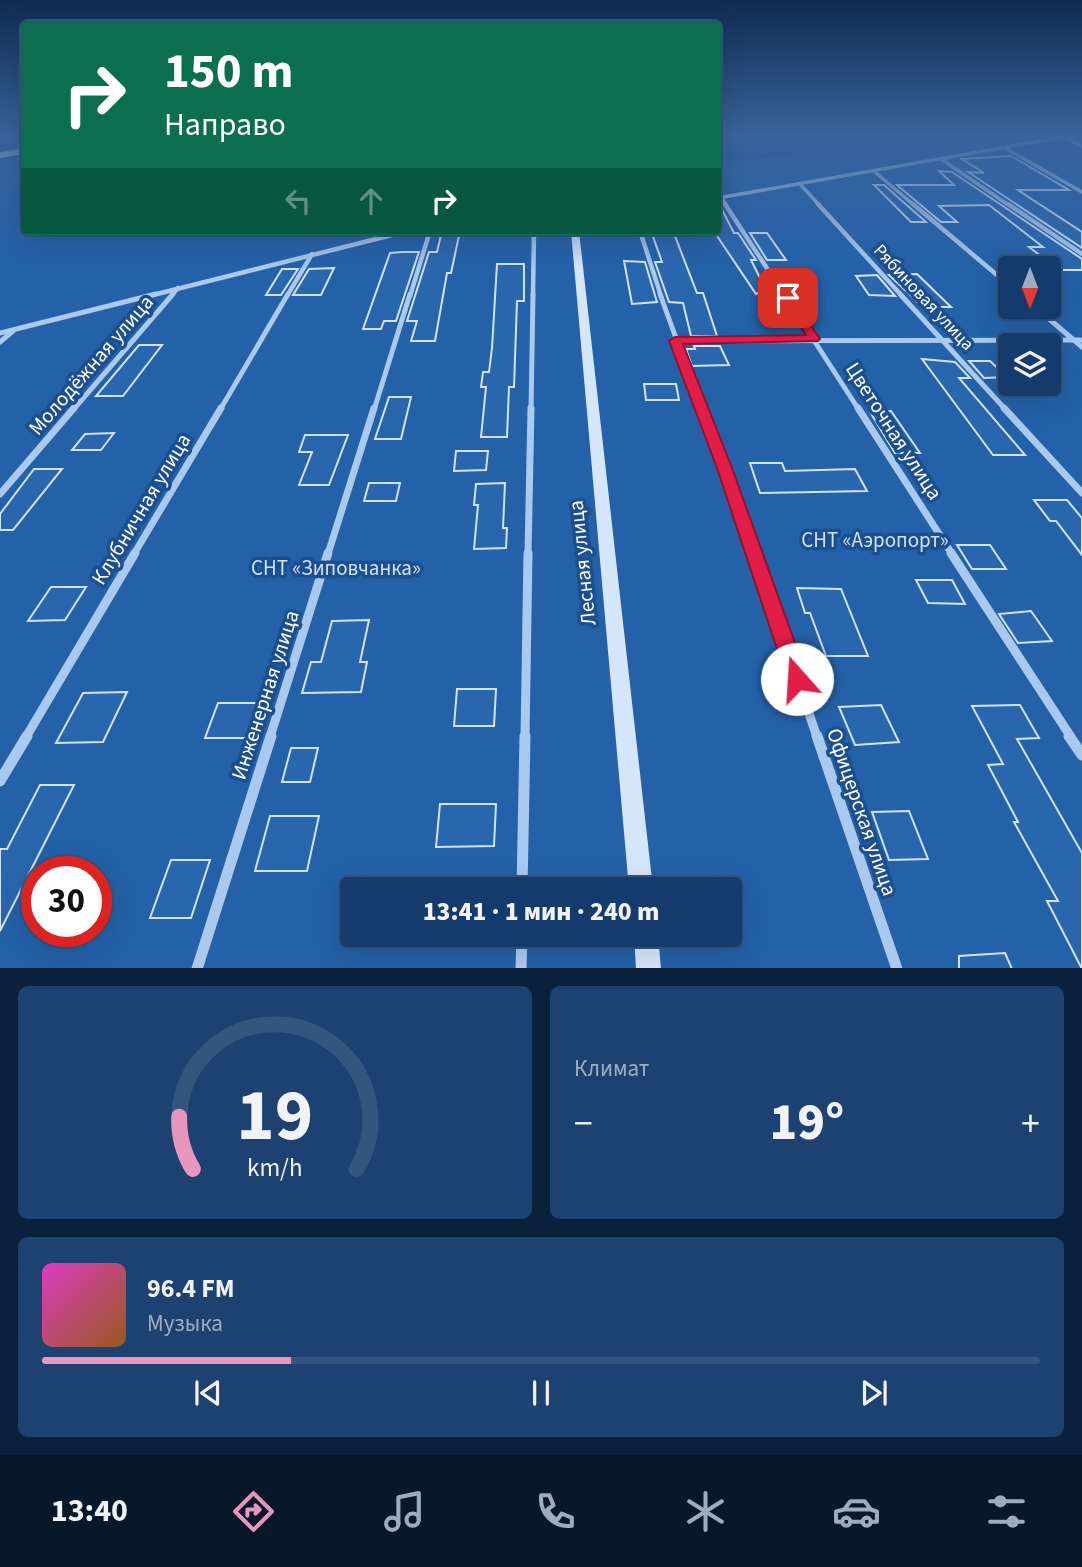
<!DOCTYPE html>
<html lang="ru">
<meta charset="utf-8">
<style>
:root{--surface:#143b6b;--page:#1d4271;--text:#f1f3f6;--muted:#9dadc1;--line:#33557e;--accent:#e797bd}
body{margin:0;font-family:"Source Sans 3",sans-serif;background:var(--page);color:var(--text);height:100vh;display:flex;flex-direction:column;font-size:26px;white-space:nowrap}
*{box-sizing:border-box;margin:0}
p{font-size:23px;color:var(--muted)}
.icon{flex:none;width:38px;height:38px;fill:none;stroke:currentColor;stroke-width:2;stroke-linecap:round;stroke-linejoin:round}
.map{position:relative;height:968px;overflow:hidden}
.details{display:flex;flex-direction:column;gap:18px;padding:18px;background:#0b203b;flex:1}
.details>*{flex:none}
.top-card{position:absolute;left:21px;top:21px;width:700px;height:214px;border-radius:7px;box-shadow:0 7px 28px #0002,0 0 0 2px var(--line);background:#0b6e4f;color:#fff;overflow:hidden}
.needle{width:46px;rotate:180deg}
.controls{position:absolute;left:998px;top:256px;display:grid;gap:14px}
.controls a{display:grid;place-items:center;width:63px;height:63px;border-radius:7px;background:var(--surface);box-shadow:0 7px 28px #0002,0 0 0 2px var(--line);font-size:35px}
.speed{position:absolute;left:21px;top:856px;display:flex;gap:14px;font-size:35px;font-weight:700;text-align:center}
.speed>*{display:grid;place-content:center;width:91px;height:91px;border-radius:50%;background:var(--surface);box-shadow:0 7px 28px #0002,0 0 0 2px var(--line);line-height:1}
.speed .limit{border:10px solid #d22;background:#fff;color:#111}
.pin{position:absolute;display:grid;place-items:center;width:60px;height:60px;color:#fff;margin:-30px;border-radius:14px;box-shadow:0 4px 10px #0006}
.me{position:absolute;width:77px;margin:-38px;rotate:341deg;stroke-linejoin:round;filter:drop-shadow(0 0 5px #0008)}
.turn{display:flex;align-items:center;gap:24px;height:147px;padding:0 28px;font-size:32px}
.turn .icon{width:91px;height:91px;stroke-width:2.5}
.turn b{display:block;font-size:49px;line-height:60px}
.lanes{display:flex;align-items:center;height:66px;padding:0 28px;background:#0003;justify-content:center;gap:35px;direction:ltr}
.lanes .off{opacity:.35}
.big{font-size:52px;font-weight:800;line-height:1.1}
.details .tile{flex:1;display:flex;flex-direction:column;justify-content:center;gap:10px;min-width:0;padding:0 24px;border-radius:10px;background:var(--page)}
.details .dial{align-items:center;gap:0}
.dial svg{height:182px;overflow:visible;fill:none;stroke:var(--line);stroke-width:7;stroke-linecap:round;text-anchor:middle}
.dial text{fill:var(--text);stroke:none}
.song{display:flex;align-items:center;gap:21px}
.cover{width:84px;height:84px;border-radius:10px;background:linear-gradient(135deg,hsl(310 70% 55%),hsl(30 70% 35%))}
.played{height:7px;border-radius:4px;background:linear-gradient(90deg,var(--accent) 25%,var(--line) 25%)}
.keys{display:flex;justify-content:space-around;direction:ltr}
.heat{display:flex;justify-content:space-between;align-items:center;font-size:38px;direction:ltr}
.details .tiles{flex:1;display:grid;gap:18px;grid-template-columns:1fr 1fr}
.tile:last-child{grid-column:span 2}
.trip{position:absolute;left:340px;top:877px;width:402px;height:70px;border-radius:7px;background:var(--surface);box-shadow:0 7px 28px #0002,0 0 0 2px var(--line);font-weight:800;line-height:70px;text-align:center}
.dock{display:flex;height:112px;justify-content:space-around;align-items:center;background:#08182b;color:var(--muted)}
.dock .icon{width:49px;height:49px}
.dock .active{color:var(--accent)}
.dock b{font-size:32px;color:var(--text)}
.map>svg:first-child{display:block}
.green{fill:#2461a8;fill-rule:evenodd}
.building{fill:#2a66ad;stroke:#cfe3fa;stroke-width:2}
.lines{fill:none;stroke-linecap:round;stroke-linejoin:round}
.street-far5{stroke:#a9c9ee;stroke-width:3.5}
.street-far4{stroke:#a9c9ee;stroke-width:4.5}
.street-far3{stroke:#a9c9ee;stroke-width:5}
.street-far2{stroke:#a9c9ee;stroke-width:7}
.street-far1{stroke:#a9c9ee;stroke-width:9}
.street{stroke:#a9c9ee;stroke-width:11}
.secondary{fill:#d6e6fa;fill-rule:evenodd}
.highway{fill:#fff;fill-rule:evenodd}
.route{fill:#e11d48;stroke:#92132f;stroke-width:2}
.labels{text-anchor:middle;stroke-width:7;stroke-linejoin:round;paint-order:stroke}
.far-street-label{font-size:18px;fill:#fff;stroke:#1b4f8f}
.street-label{font-size:21px;fill:#fff;stroke:#1b4f8f}
.park-label{font-size:21px;fill:#cfe3fa;stroke:#1b4f8f}
</style>
<div class="map">
<svg width="1082" height="969" viewBox="0 0 1082 969">
<rect width="100%" height="100%" fill="#1b4f8f"/>
<!-- green -->
<path class="green" d="M979,134H1082V968L0,969V160L24,156V231H718V163ZM1010,268H1048V306H1010ZM1010,345H1048V383H1010ZM37,872H96V931H37ZM352,889H730V934H352Z"/>
<!-- building -->
<g class="building">
<polygon points="1011,156 1069,190 1018,190 1082,232 1082,248 968,172 984,173 962,159"/>
<polygon points="939,171 952,172 1082,259 1082,270 1059,270 1029,247 1043,247 989,205 939,206 957,222 941,222 897,185 954,185"/>
<polygon points="874,185 884,185 926,222 911,222"/>
<polygon points="718,202 734,233 738,233 756,260 751,260 765,288 756,294 715,233 718,233"/>
<polygon points="442,231 460,231 451,273 447,273 435,341 411,341 417,321 407,321 429,252 437,252"/>
<polygon points="651,231 673,231 697,293 703,293 717,336 691,336 683,303 669,302 655,262 662,262"/>
<polygon points="750,233 767,233 786,260 767,260"/>
<polygon points="402,252 419,252 396,321 384,321 381,329 363,329 390,253"/>
<polygon points="624,261 645,262 657,302 632,304"/>
<polygon points="497,264 524,264 524,301 517,301 514,387 509,387 507,437 481,437 486,387 481,387 483,372 489,372 492,348"/>
<polygon points="334,268 321,295 293,295 309,269"/>
<polygon points="282,269 298,269 281,295 266,295"/>
<polygon points="917,274 951,307 923,307 889,275"/>
<polygon points="877,275 895,296 869,295 856,276"/>
<polygon points="139,345 162,345 123,396 96,396"/>
<polygon points="694,346 720,346 729,365 692,366 686,349 695,349"/>
<polygon points="922,359 955,362 970,378 959,378 1025,455 993,455"/>
<polygon points="969,361 990,361 1007,377 984,378"/>
<polygon points="644,384 676,384 679,400 646,400"/>
<polygon points="389,397 411,397 401,439 375,439"/>
<polygon points="891,411 920,453 895,453 870,412"/>
<polygon points="114,433 101,450 72,450 85,434"/>
<polygon points="305,435 348,435 329,485 299,485 312,452 299,452"/>
<polygon points="456,451 488,451 486,470 454,471"/>
<polygon points="750,463 782,463 785,471 855,469 867,491 760,493"/>
<polygon points="34,469 62,469 13,530 0,530 0,514"/>
<polygon points="369,483 400,483 396,501 364,501"/>
<polygon points="505,483 503,528 507,528 506,548 474,549 478,505 474,505 476,484"/>
<polygon points="1034,500 1067,500 1082,518 1082,555 1056,521 1050,521"/>
<polygon points="957,545 990,545 1006,569 972,569"/>
<polygon points="916,580 952,580 965,604 928,603"/>
<polygon points="51,587 86,587 65,620 28,621"/>
<polygon points="797,588 841,589 868,656 826,656 810,613 805,613"/>
<polygon points="1031,611 1052,641 1018,643 999,614"/>
<polygon points="369,620 360,662 367,662 361,692 302,693 311,662 321,662 332,621"/>
<polygon points="457,689 496,689 494,726 454,726"/>
<polygon points="127,692 103,742 56,743 83,693"/>
<polygon points="218,703 262,703 250,738 205,738"/>
<polygon points="881,705 899,742 855,745 839,707"/>
<polygon points="1020,705 1039,738 1017,739 1082,853 1082,969 1047,901 1058,901 1014,822 1018,822 988,765 1003,764 972,706"/>
<polygon points="291,748 318,748 310,782 282,782"/>
<polygon points="40,785 74,785 0,931 0,849 7,849"/>
<polygon points="440,804 496,804 494,846 436,847"/>
<polygon points="909,811 928,859 889,860 872,812"/>
<polygon points="270,816 319,816 307,871 255,871"/>
<polygon points="171,860 210,860 191,918 150,918"/>
<polygon points="1005,953 1012,969 959,969 959,956"/>
</g>
<g class="lines">
<!-- street-far5 -->
<g class="street-far5">
<polyline points="1062,136 1082,146"/>
<polyline points="1005,148 1082,192"/>
<polyline points="941,159 1010,206"/>
<polyline points="875,172 915,206"/>
<polyline points="800,184 820,206"/>
<polyline points="721,197 727,206"/>
<polyline points="718,198 1080,134"/>
</g>
<!-- street-far4 -->
<g class="street-far4">
<polyline points="725,204 785,296"/>
<polyline points="818,204 902,296"/>
<polyline points="913,204 1010,286"/>
<polyline points="1008,204 1082,254"/>
<polyline points="640,231 661,296"/>
<polyline points="149,296 408,231"/>
<polyline points="171,296 178,288"/>
<polyline points="287,296 312,254"/>
<polyline points="410,296 430,231"/>
<polyline points="533,296 534,231"/>
</g>
<!-- street-far3 -->
<g class="street-far3">
<polyline points="660,294 702,410"/>
<polyline points="784,294 859,410"/>
<polyline points="900,294 1006,410"/>
<polyline points="1034,306 1082,347"/>
<polyline points="0,333 156,294"/>
<polyline points="675,341 1082,340"/>
<polyline points="0,342 13,331"/>
<polyline points="73,410 173,294"/>
<polyline points="220,410 288,294"/>
<polyline points="374,410 410,294"/>
<polyline points="531,410 533,294"/>
</g>
<!-- street-far2 -->
<g class="street-far2">
<polyline points="701,408 755,554"/>
<polyline points="858,408 952,554"/>
<polyline points="1004,408 1082,493"/>
<polyline points="0,494 74,408"/>
<polyline points="134,554 221,408"/>
<polyline points="328,554 374,408"/>
<polyline points="528,554 531,408"/>
</g>
<!-- street-far1 -->
<g class="street-far1">
<polyline points="754,553 817,737"/>
<polyline points="951,553 1071,737"/>
<polyline points="26,737 135,553"/>
<polyline points="270,737 328,553"/>
<polyline points="525,737 528,553"/>
</g>
<!-- street -->
<g class="street">
<polyline points="817,736 897,969"/>
<polyline points="1069,736 1082,755"/>
<polyline points="0,781 27,736"/>
<polyline points="522,889 525,736"/>
<polyline points="197,969 271,736"/>
<polyline points="521,969 522,934"/>
</g>
<!-- secondary -->
<g class="secondary">
<polygon points="571,231 579,231 653,889 629,889"/>
<polygon points="634,934 658,934 661,969 636,969"/>
</g>
<!-- highway -->
<polygon class="highway" points="24,148 24,154 0,158 0,152"/>
</g>
<!-- sky -->
<linearGradient id="sky" x2="0" y2="1"><stop stop-color="#0f2b4f"/><stop offset="0.5" stop-color="#39639b"/><stop offset="1" stop-color="#39639b" stop-opacity="0"/></linearGradient>
<rect width="1082" height="269" fill="url(#sky)"/>
<!-- route -->
<polygon class="route" points="784,296 791,296 820,339 818,341 683,344 732,468 808,679 805,686 797,689 790,686 787,679 717,468 669,341 675,337 806,335 782,298"/>
<g class="labels">
<!-- far-street labels -->
<g class="far-street-label">
<text transform="translate(924 297) rotate(47)" y="6">Рябиновая улица</text>
</g>
<!-- street labels -->
<g class="street-label">
<text transform="translate(91 365) rotate(-49)" y="7">Молодёжная улица</text>
<text transform="translate(894 431) rotate(57)" y="7">Цветочная улица</text>
<text transform="translate(141 509) rotate(-59)" y="7">Клубничная улица</text>
<text transform="translate(582 563) rotate(-96)" y="7">Лесная улица</text>
<text transform="translate(265 695) rotate(-72)" y="7">Инженерная улица</text>
<text transform="translate(862 812) rotate(71)" y="7">Офицерская улица</text>
</g>
<!-- park labels -->
<g class="park-label">
<text x="875" y="547">СНТ «Аэропорт»</text>
<text x="336" y="575">СНТ «Зиповчанка»</text>
</g>
</g>
</svg>
<div class="controls">
<a><svg class="needle" viewBox="-14 -14 28 28"><path d="M0-13l5 13h-10z" fill="#e53935"/><path d="M0 13l5-13h-10z" fill="#9dadc1"/></svg></a>
<a><svg class="icon" aria-label="layers" viewBox="0 0 24 24"><path d="M12 4l9 5-9 5-9-5zM3 14l9 5 9-5"/></svg></a>
</div>
<div class="speed"><div class="limit">30</div></div>
<div class="pin" style="left:788px;top:298px;background:#d93025"><svg class="icon" aria-label="arrive" viewBox="0 0 24 24"><path d="M6 21V4h12l-3 4 3 4H6"/></svg></div>
<svg class="me" style="left:797px;top:679px" viewBox="-20 -20 40 40"><circle r="19" fill="#fff"/><path d="M0-13L10 11 0 6-10 11z" fill="#e11d48"/></svg>
<div class="trip">13:41 · 1 мин · 240 m</div>
<div class="top-card">
<div class="turn"><svg class="icon" aria-label="right" viewBox="0 0 24 24"><path d="M7 20v-9h11M14 6l5 5-5 5"/></svg><div><b>150 m</b>Направо</div></div>
<div class="lanes"><svg class="icon off" aria-label="left" viewBox="0 0 24 24"><path d="M17 20v-9H6M10 6l-5 5 5 5"/></svg><svg class="icon off" aria-label="ahead" viewBox="0 0 24 24"><path d="M12 20V5M6 11l6-6 6 6"/></svg><svg class="icon" aria-label="right" viewBox="0 0 24 24"><path d="M7 20v-9h11M14 6l5 5-5 5"/></svg></div>
</div>
</div>
<section class="details">
<div class="tiles">
<div class="tile dial"><svg viewBox="0 0 100 80">
<path d="M14 69A42 42 0 1 1 86 69"/>
<path d="M14 69A42 42 0 0 1 8 46" stroke="#e797bd"/>
<text x="50" y="56" font-size="32" font-weight="700">19</text>
<text x="50" y="72" font-size="11">km/h</text>
</svg></div>
<div class="tile"><p>Климат</p>
<div class="heat"><a>−</a><b class="big">19°</b><a>+</a></div>
</div>
<div class="tile">
<div class="song"><i class="cover"></i><div><b>96.4 FM</b><p>Музыка</p></div></div>
<div class="played"></div>
<div class="keys"><svg class="icon" aria-label="previous" viewBox="0 0 24 24"><path d="M18 5L8 12l10 7zM5 5v14"/></svg><svg class="icon" aria-label="pause" viewBox="0 0 24 24"><path d="M8 5v14M16 5v14"/></svg><svg class="icon" aria-label="next" viewBox="0 0 24 24"><path d="M6 5l10 7-10 7zM19 5v14"/></svg></div>
</div>
</div>
</section>
<nav class="dock">
<b>13:40</b>
<svg class="icon active" aria-label="directions" viewBox="0 0 24 24"><path d="M12 3l9 9-9 9-9-9zM9 14v-3h6M13 9l2 2-2 2"/></svg>
<svg class="icon" aria-label="music" viewBox="0 0 24 24"><path d="M9 18V5l10-2v13"/><circle cx="6" cy="18" r="3"/><circle cx="16" cy="16" r="3"/></svg>
<svg class="icon" aria-label="phone" viewBox="0 0 24 24"><path d="M5 4h4l2 5-3 2q2 4 5 5l2-3 5 2v4C11 20 4 13 5 4z"/></svg>
<svg class="icon" aria-label="climate" viewBox="0 0 24 24"><path d="M12 3v18M4 7l16 10M4 17L20 7"/></svg>
<svg class="icon" aria-label="car" viewBox="0 0 24 24"><path d="M5 17H2v-5l4-1 3-4h7l3 4 3 1v5h-3M9 17h6M6 11h13"/><circle cx="7" cy="17" r="2"/><circle cx="17" cy="17" r="2"/></svg>
<svg class="icon" aria-label="filters" viewBox="0 0 24 24"><path d="M4 7h16M4 17h16"/><circle cx="9" cy="7" r="2"/><circle cx="15" cy="17" r="2"/></svg>
</nav>
